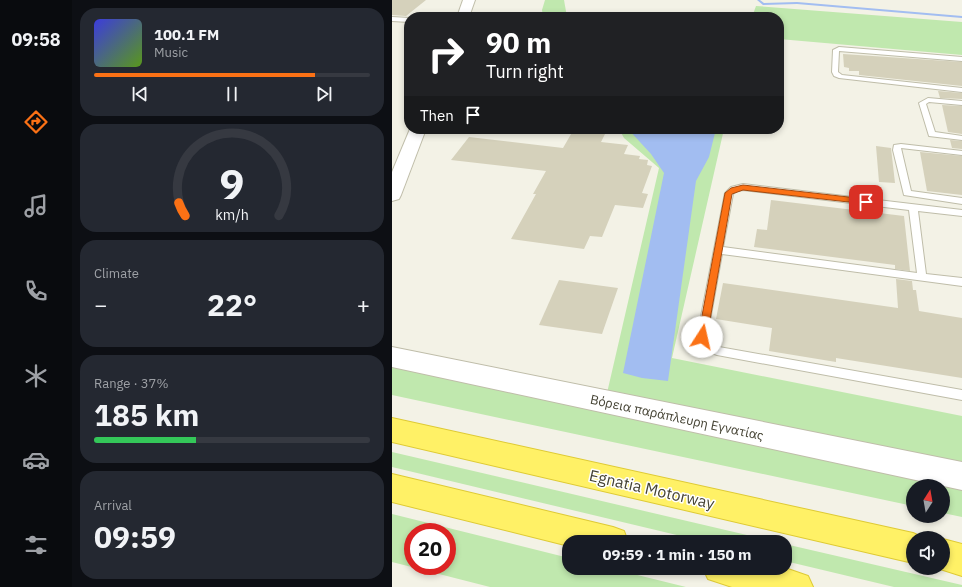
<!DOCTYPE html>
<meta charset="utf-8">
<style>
:root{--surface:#171b24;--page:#242831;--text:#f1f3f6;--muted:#9ea1a6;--line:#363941;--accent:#fb7115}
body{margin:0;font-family:"IBM Plex Sans",sans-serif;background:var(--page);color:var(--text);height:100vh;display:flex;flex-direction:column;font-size:15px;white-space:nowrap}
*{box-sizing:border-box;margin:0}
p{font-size:13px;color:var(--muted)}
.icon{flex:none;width:22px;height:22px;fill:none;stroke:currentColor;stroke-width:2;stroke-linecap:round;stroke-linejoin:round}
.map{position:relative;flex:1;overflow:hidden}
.details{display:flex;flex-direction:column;gap:8px;padding:8px;background:#0d0f14;width:320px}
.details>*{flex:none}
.hud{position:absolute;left:12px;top:12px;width:380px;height:122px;border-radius:16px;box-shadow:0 2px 6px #0003;background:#202124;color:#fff;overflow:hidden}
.needle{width:26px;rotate:11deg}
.tools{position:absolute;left:514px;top:479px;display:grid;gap:8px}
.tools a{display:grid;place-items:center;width:44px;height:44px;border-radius:50%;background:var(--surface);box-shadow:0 2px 6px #0003;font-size:20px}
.speed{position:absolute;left:12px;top:523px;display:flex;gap:8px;font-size:20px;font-weight:700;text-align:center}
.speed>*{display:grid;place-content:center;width:52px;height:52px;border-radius:50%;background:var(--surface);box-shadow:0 2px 6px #0003;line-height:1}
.speed .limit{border:6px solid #d22;background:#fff;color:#111}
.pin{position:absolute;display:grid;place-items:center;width:34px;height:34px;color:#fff;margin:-17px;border-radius:8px;box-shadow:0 2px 6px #0006}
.me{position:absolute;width:44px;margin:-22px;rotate:10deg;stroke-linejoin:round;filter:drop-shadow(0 0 3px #0008)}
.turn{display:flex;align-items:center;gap:14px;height:84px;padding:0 16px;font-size:18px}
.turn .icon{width:52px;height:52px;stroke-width:2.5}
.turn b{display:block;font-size:28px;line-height:34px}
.then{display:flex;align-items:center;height:38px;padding:0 16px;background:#0003;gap:8px;font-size:15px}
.big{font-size:30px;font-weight:700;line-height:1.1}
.details .tile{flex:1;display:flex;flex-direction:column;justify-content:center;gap:6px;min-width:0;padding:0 14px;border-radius:16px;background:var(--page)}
.details .dial{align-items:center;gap:0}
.dial svg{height:104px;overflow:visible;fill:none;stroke:var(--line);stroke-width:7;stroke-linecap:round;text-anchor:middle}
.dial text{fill:var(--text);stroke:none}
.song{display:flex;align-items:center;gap:12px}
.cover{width:48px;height:48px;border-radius:6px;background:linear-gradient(135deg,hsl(240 70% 55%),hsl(90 70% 35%))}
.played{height:4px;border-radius:2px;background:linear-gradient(90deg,var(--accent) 80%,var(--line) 80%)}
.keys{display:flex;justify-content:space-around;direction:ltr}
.heat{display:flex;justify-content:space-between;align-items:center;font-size:22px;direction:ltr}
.charge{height:6px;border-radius:3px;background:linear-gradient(90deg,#34c759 37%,var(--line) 0)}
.trip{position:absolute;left:170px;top:535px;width:230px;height:40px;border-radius:16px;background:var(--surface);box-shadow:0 2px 6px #0003;font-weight:700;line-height:40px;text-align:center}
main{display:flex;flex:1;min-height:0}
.menu{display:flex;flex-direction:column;width:72px;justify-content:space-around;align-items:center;background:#090b0e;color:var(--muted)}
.menu .icon{width:28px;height:28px}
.menu .current{color:var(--accent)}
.menu b{font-size:18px;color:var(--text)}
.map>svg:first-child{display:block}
.green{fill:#c0e8ae;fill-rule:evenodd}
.water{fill:#a2bdf1}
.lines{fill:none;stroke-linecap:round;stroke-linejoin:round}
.stream{fill:#a2bdf1;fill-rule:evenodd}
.building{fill:#d5d1bb}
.service-casing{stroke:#bfbda9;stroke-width:2}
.tertiary-casing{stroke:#bfbda9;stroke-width:2}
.motorway-casing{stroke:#deca35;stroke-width:2}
.service{fill:#fff;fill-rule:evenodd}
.tertiary{fill:#fff;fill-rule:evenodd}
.motorway{fill:#fff166;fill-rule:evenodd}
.route{fill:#fb7115;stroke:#a3490e}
.labels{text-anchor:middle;stroke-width:3;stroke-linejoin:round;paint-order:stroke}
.street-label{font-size:13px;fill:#464435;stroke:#fff}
.near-street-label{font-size:16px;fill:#464435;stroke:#fff}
</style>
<main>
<nav class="menu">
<b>09:58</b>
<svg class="icon current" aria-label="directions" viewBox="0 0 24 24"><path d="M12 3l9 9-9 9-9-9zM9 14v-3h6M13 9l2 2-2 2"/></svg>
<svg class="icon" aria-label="music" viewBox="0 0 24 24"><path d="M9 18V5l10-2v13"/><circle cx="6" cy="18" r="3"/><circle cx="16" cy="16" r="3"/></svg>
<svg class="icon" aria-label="phone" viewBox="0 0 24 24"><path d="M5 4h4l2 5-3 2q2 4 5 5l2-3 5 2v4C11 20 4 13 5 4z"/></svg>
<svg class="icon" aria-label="climate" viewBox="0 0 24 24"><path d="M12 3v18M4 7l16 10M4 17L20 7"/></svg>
<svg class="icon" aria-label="car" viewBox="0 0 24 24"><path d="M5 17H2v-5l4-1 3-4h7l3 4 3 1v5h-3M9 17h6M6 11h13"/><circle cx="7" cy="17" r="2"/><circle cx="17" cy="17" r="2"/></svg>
<svg class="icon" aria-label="filters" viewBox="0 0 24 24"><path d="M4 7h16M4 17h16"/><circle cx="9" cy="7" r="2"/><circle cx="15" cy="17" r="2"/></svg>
</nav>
<section class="details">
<div class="tile">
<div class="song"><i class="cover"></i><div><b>100.1 FM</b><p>Music</p></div></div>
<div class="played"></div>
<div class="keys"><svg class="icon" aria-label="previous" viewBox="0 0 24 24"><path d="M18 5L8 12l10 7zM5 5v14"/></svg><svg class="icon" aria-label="pause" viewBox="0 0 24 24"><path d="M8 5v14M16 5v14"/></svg><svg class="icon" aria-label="next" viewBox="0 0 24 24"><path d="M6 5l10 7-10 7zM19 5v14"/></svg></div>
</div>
<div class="tile dial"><svg viewBox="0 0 100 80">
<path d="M14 69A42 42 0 1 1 86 69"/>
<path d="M14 69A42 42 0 0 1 9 59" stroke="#fb7115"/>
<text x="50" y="56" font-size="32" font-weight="700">9</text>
<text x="50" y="72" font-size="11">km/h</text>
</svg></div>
<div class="tile"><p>Climate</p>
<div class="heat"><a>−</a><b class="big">22°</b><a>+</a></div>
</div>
<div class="tile"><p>Range · 37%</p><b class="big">185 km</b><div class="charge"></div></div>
<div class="tile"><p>Arrival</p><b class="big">09:59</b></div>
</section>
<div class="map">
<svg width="570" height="587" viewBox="0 0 570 587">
<rect width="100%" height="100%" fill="#f3f2e6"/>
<!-- green -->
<g class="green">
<polygon points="153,0 172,0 175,17 151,17 150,10"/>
<polygon points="364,6 570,22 570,55 387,39 387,17 360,17"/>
<polygon points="227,129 332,129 280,358 570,416 570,468 215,393 267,168 232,138"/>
<polygon points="0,365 570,487 570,517 551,513 551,486 521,486 521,506 0,395"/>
<polygon points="0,452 385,542 314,542 0,467"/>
<path d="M0,514L177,558V568H217L294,587H98L0,562ZM21,532H55V566H21Z"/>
<polygon points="393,544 570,585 570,587 502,587 393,561"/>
</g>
<!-- water -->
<polygon class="water" points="236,129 324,129 317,157 304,181 276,381 250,378 231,373 272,173 259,154"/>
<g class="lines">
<!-- stream -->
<polygon class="stream" points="365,0 368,0 372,3 405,2 570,16 570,18 405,4 371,5"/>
</g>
<!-- building -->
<g class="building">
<polygon points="0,0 34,0 14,16 0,15"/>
<polygon points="451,54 570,62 570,86 467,75 467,71 457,71 457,68 452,67"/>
<polygon points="546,91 570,93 570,99 548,98"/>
<polygon points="550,105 570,106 570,134 556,132"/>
<polygon points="182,129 214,132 209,142 236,145 232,154 248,156 247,159 256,160 255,165 260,166 250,193 256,194 251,208 223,205 210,237 198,236 192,249 119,239 144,194 141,194 154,171 59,160 77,137 171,148"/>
<polygon points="558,140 570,141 570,149 560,148"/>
<polygon points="484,146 499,148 503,183 487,182"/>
<polygon points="528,152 570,156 570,195 535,191"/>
<polygon points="379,200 512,216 518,271 503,269 503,265 362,247 365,229 375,230"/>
<polygon points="504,279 520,281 521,290 524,290 527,311 570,318 570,378 444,358 444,362 377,351 380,328 324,319 331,283 506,308"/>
<polygon points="167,280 226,288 210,334 147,325"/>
</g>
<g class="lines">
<defs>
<g id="service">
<polygon points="0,17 17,18 17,22 0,21"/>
<polygon points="447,47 570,57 570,61 447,51 446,72 450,75 570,88 570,92 447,78 442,76 440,72 441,50"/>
<polygon points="536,98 570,101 570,105 537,102 534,104 543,132 570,136 570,140 537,136 527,103"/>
<polygon points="509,144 570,151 570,155 509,148 519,191 570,198 570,204 512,195 501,150 502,145"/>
<path d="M351,184L570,210V216L526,211L534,274L570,278V286L330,254L315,337L318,343L327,347L570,390V400L325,355L310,349L305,337L333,193L339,187ZM351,190L517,210L525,273L331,247L341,194L345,191Z"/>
</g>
<g id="tertiary">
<polygon points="71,0 83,0 77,17 65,17"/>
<polygon points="18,129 34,129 9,195 7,199 0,201 0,172"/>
<polygon points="0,347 570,462 570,490 0,367"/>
</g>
<g id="motorway">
<polygon points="0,418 521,533 532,538 521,538 521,563 0,442"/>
<polygon points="0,474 221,527 232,531 236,542 177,542 177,546 0,502"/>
<polygon points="551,539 570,544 570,576 545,568 551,568"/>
<polygon points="311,568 393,568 416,576 421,587 340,587 316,579"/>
</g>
</defs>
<!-- service casing -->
<use href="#service" class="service-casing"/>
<!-- tertiary casing -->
<use href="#tertiary" class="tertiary-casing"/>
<!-- motorway casing -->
<use href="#motorway" class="motorway-casing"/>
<!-- service -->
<use href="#service" class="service"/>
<!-- tertiary -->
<use href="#tertiary" class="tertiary"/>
<!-- motorway -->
<use href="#motorway" class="motorway"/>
</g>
<!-- route -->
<polygon class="route" points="351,185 474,199 478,202 474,204 351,190 340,194 315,337 310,341 306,337 333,193 339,188"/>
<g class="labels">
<!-- street labels -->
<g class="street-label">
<text transform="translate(285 417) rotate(12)" y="5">Βόρεια παράπλευρη Εγνατίας</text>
</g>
<!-- near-street labels -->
<g class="near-street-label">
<text transform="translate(260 489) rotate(13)" y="6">Egnatia Motorway</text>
</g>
</g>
</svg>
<div class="tools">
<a><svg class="needle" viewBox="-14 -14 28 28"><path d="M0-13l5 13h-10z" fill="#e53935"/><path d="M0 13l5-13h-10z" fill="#9ea1a6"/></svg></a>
<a><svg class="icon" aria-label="sound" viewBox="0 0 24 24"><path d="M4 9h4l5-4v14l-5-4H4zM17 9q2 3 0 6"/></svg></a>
</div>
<div class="speed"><div class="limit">20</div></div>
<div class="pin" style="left:474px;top:202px;background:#d93025"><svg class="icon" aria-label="arrive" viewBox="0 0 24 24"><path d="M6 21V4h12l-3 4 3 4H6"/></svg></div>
<svg class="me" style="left:310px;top:337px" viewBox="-20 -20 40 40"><circle r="19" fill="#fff"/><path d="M0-13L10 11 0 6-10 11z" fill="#fb7115"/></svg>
<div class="trip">09:59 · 1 min · 150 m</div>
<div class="hud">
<div class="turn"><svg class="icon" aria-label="right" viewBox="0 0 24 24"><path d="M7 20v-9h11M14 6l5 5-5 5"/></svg><div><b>90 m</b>Turn right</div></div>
<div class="then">Then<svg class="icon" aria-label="arrive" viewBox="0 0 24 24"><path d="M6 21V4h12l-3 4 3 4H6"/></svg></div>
</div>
</div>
</main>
